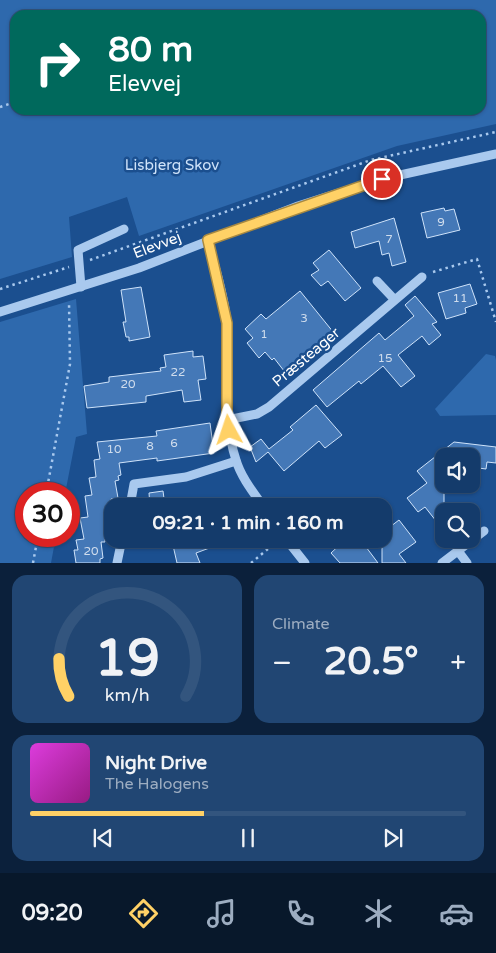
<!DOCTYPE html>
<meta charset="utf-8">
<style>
:root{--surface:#143b6b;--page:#214673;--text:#f1f3f6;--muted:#9dadc1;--line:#33557e;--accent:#ffd166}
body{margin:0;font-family:"Varela Round",sans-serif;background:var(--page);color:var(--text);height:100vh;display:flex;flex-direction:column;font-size:19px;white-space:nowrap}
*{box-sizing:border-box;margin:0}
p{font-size:16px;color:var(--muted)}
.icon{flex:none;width:28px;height:28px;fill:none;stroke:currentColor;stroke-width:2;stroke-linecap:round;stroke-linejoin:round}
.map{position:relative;height:563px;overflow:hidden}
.side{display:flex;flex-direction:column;gap:12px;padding:12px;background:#0b203b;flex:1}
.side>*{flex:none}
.hud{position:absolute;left:10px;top:10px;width:476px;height:105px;border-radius:15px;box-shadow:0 1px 4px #0004,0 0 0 1px var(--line);background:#00695c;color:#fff;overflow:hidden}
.tools{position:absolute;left:435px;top:448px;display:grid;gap:10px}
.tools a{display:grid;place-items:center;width:45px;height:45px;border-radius:10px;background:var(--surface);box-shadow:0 1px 4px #0004,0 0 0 1px var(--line);font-size:25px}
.speed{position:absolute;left:15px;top:482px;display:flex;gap:10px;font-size:25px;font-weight:700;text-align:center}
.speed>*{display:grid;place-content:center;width:65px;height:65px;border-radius:50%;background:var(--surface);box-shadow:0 1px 4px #0004,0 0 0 1px var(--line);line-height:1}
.speed .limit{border:8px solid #d22;background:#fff;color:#111}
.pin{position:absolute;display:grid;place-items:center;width:42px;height:42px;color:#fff;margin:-21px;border:2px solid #fff;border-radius:50%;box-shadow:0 1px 5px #0007}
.me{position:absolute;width:55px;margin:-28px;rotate:355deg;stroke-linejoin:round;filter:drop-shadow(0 0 4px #0008)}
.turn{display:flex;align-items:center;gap:18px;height:105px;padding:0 15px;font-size:22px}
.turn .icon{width:65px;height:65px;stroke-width:2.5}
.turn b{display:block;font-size:35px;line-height:42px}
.big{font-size:38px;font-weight:700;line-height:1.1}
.side .card{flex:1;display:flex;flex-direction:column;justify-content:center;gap:8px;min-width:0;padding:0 18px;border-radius:15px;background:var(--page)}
.side .dial{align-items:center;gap:0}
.dial svg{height:130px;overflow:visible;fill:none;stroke:var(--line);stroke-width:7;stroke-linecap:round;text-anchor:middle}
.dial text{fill:var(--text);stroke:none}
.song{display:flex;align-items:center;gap:15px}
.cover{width:60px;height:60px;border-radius:8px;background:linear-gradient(135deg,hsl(300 70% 55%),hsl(310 70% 35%))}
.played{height:5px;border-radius:2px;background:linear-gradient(90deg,var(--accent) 40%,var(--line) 40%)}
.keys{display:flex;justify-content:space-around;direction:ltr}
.heat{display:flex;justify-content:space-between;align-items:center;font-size:28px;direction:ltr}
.side .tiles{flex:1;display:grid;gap:12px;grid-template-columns:1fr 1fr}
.card:last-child{grid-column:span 2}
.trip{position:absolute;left:104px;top:498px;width:288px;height:50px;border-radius:15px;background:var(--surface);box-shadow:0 1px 4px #0004,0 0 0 1px var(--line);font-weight:700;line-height:50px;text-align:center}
.tab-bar{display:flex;height:80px;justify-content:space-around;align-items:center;background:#08182b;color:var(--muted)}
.tab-bar .icon{width:35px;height:35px}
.tab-bar .selected{color:var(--accent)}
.tab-bar b{font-size:22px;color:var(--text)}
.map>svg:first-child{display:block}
.green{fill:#2e69ad;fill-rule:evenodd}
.building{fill:#4478b7;stroke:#cfe3fa}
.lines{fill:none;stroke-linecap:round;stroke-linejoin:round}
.path{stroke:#a9c9ee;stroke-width:2.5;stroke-dasharray:2.5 4;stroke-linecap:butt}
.minor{stroke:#a9c9ee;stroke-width:9}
.route-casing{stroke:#a68842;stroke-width:12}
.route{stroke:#ffd166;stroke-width:9}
.labels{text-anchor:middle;stroke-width:5;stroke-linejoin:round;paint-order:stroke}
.number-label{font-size:12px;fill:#d0dded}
.park-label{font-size:15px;fill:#cfe3fa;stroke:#1b4f8f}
.street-label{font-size:15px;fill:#fff;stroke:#1b4f8f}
</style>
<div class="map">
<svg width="496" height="563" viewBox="0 0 496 563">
<rect width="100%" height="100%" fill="#1b4f8f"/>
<!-- green -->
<g class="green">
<path d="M0,0H496V124L397,146L139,236L127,197L69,217L72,257L0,279ZM15,15H481V110H15Z"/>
<polygon points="76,299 87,434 76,437 65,494 26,494 26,536 56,536 51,563 0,563 0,322"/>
<polygon points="486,354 495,356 496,360 496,415 440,416 435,409"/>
</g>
<!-- building -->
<g class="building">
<polygon points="444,208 445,211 454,209 460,230 427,238 421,213"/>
<polygon points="394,218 406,262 392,266 389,253 382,255 379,241 355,248 351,232"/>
<polygon points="329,250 361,288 345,301 328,281 321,286 311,275 319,270 313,263"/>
<polygon points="470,284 477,304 465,308 466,313 446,319 438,293"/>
<polygon points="141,287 150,337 129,341 129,337 126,337 123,322 126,322 121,290"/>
<polygon points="300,291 334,333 288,376 274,358 272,360 265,352 259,358 247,343 253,338 245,329 261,314 266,319"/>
<polygon points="415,296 437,322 432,324 441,335 429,345 422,336 398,355 415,376 401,387 383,366 361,384 359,381 327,407 313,390 379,333 385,340 414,316 405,305"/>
<polygon points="193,351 193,357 203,356 206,379 198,380 201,400 184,402 182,390 146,396 146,402 87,408 84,386 109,382 109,377 161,371 160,368 166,367 164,355"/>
<polygon points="316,405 342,435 325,448 319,441 284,471 268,452 256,462 250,447 261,439 269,449 293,430 290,427"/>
<polygon points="210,423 214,453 157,461 157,458 119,463 121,475 118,476 119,480 115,481 118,498 111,499 112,515 110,515 111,520 106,521 108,536 105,537 105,542 101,542 103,558 100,559 100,563 76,563 74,550 78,550 76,540 84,539 80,518 88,517 85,496 92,495 89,478 96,477 94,460 100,459 97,442 157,436 156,431"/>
<polygon points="454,442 496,447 496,463 487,462 486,469 471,467 471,456 437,456 444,464 444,531 425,507 418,512 407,498 427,483 417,471"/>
<polygon points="163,491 165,506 150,506 149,493"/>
<polygon points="399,520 416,542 399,554 406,563 382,563 382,533"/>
<polygon points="179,539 230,539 231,540 196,553 200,563 177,563 172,541"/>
<polygon points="346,539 360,539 378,563 340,563 331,553"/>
</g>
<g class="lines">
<!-- path -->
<g class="path">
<polyline points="0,107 15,102"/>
<polyline points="90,260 371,160 496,132"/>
<polyline points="433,272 477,259 496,322"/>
<polyline points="0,289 69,267"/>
<polyline points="46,494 70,364 69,302"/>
<polyline points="33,563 38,536"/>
<polyline points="251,563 275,543"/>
</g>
<!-- minor -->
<g class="minor">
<path d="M208,240C215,267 224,294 227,322C231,369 221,415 236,460C241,477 253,492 263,506"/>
<polyline points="377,281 394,299"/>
<polyline points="81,287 78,250 124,229"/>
<polyline points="0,312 139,268 298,206 382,179 496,154"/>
<polyline points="227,420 257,414 269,407 422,277"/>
<polyline points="130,506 134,484 186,477 236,461"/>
<polyline points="286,539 305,563"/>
<polyline points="458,551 467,563"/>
<polyline points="117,563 122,539"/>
<polyline points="442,563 484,531"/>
</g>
</g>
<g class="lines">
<defs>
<polyline id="route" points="229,430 227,420 227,323 208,240 382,179"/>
</defs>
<!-- route casing -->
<use href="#route" class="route-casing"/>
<!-- route -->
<use href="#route" class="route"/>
</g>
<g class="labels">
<!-- number labels -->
<g class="number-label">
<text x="441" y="226">9</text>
<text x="389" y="243">7</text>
<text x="460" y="302">11</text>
<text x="304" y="322">3</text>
<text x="264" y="338">1</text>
<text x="385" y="362">15</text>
<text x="178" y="376">22</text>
<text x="128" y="388">20</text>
<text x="174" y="447">6</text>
<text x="150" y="450">8</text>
<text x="114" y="453">10</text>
<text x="91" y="555">20</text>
</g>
<!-- park labels -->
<g class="park-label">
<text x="172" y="170">Lisbjerg Skov</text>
</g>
<!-- street labels -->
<g class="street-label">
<text transform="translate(157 245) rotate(-21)" y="5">Elevvej</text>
<text transform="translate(306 357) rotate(-40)" y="5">Præsteager</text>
</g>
</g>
</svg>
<div class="tools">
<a><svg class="icon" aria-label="sound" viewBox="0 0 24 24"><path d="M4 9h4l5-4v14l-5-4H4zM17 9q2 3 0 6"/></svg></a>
<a><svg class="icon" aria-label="search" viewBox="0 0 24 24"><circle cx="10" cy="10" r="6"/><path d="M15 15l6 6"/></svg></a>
</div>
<div class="speed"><div class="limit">30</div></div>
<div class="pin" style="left:382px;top:179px;background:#d93025"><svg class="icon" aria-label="arrive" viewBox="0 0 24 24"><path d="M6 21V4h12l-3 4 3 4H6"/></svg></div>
<svg class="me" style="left:229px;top:430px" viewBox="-20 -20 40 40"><path d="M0-17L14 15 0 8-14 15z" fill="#ffd166" stroke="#fff" stroke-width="4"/></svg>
<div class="trip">09:21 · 1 min · 160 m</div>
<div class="hud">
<div class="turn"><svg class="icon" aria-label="right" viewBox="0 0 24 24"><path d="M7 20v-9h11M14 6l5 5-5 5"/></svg><div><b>80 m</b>Elevvej</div></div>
</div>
</div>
<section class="side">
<div class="tiles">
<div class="card dial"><svg viewBox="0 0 100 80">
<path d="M14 69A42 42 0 1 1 86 69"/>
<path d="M14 69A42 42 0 0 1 8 46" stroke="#ffd166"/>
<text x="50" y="56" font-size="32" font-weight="700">19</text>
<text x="50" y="72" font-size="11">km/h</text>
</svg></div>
<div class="card"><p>Climate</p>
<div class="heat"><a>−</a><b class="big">20.5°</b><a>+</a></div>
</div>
<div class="card">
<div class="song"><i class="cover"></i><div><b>Night Drive</b><p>The Halogens</p></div></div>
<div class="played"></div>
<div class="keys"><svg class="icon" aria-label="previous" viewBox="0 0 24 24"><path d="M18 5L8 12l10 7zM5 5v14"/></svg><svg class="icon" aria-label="pause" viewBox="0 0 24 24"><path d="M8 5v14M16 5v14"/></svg><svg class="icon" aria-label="next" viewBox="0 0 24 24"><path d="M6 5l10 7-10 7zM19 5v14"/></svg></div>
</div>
</div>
</section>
<nav class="tab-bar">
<b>09:20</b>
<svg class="icon selected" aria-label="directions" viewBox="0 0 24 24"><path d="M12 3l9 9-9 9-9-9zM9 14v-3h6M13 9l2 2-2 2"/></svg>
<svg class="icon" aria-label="music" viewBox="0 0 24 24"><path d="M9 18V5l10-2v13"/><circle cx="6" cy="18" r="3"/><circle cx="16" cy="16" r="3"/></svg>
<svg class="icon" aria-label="phone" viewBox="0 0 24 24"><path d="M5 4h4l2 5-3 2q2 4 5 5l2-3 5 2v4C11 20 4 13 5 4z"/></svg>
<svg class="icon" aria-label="climate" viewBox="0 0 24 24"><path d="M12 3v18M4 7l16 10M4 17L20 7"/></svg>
<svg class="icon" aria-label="car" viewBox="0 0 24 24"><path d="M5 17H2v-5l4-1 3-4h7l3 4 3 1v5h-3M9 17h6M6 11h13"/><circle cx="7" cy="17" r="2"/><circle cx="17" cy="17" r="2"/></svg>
</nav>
